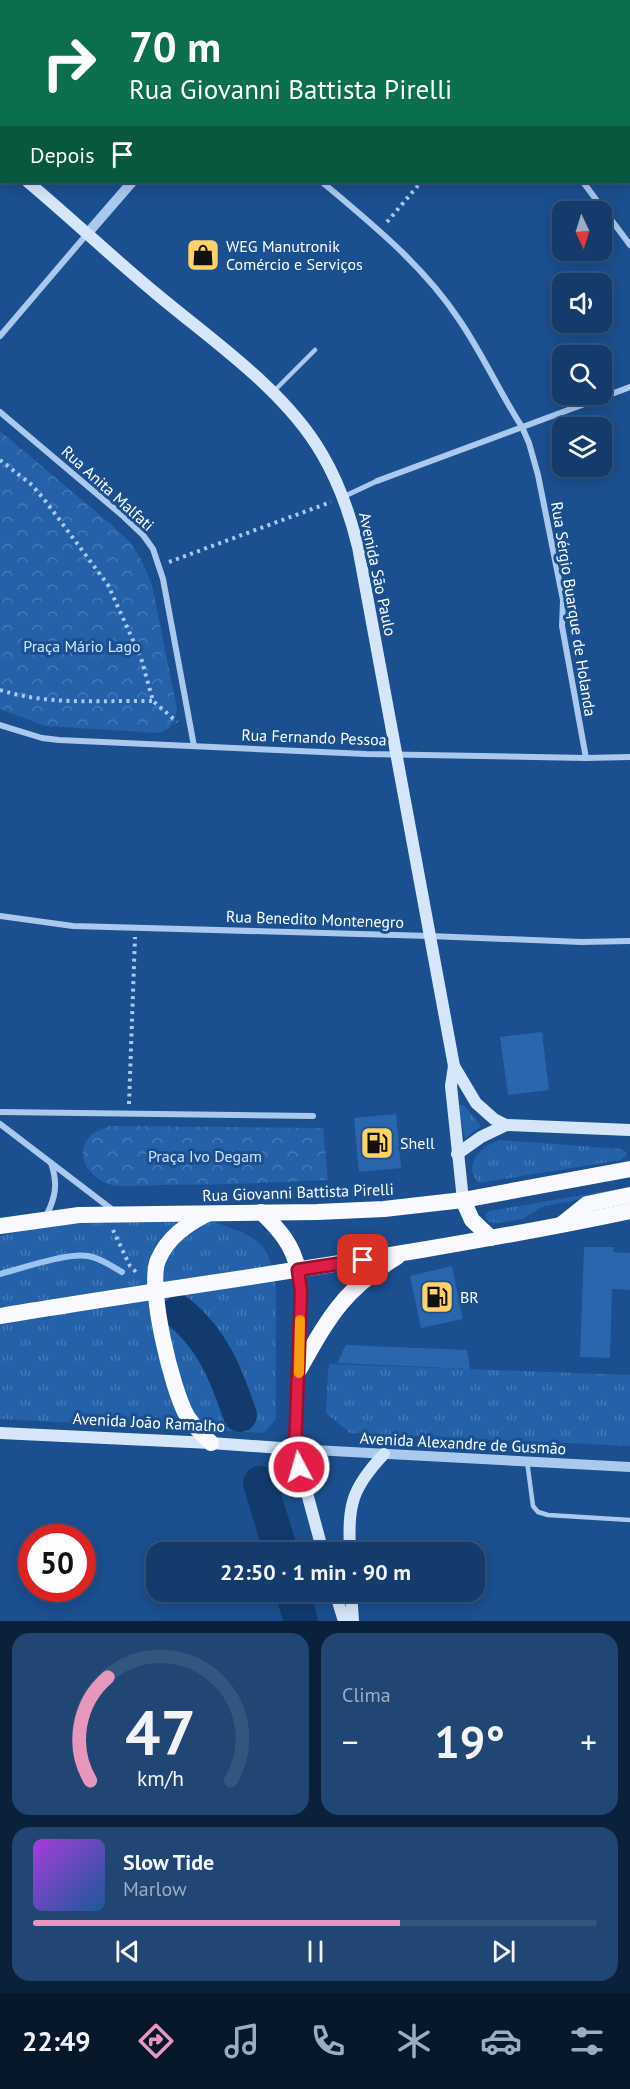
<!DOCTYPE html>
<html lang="pt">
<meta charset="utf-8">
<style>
:root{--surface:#143b6b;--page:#214673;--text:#f1f3f6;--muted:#9dadc1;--line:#33557e;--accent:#e797bd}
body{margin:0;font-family:"PT Sans",sans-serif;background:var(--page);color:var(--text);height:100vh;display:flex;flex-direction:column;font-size:22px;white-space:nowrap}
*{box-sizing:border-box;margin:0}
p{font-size:20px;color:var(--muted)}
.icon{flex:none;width:33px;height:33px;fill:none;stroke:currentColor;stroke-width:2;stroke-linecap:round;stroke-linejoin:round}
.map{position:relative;height:1621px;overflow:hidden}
.drawer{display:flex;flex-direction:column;gap:12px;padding:12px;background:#0b203b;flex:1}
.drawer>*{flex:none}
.banner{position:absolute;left:0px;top:0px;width:630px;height:183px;box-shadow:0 3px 15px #0003,0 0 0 2px var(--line);background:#0b6e4f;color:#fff;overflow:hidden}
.needle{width:39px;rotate:176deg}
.buttons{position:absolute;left:552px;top:201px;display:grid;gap:12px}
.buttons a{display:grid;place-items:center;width:60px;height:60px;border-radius:12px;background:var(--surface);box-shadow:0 3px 15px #0003,0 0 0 2px var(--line);font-size:30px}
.speed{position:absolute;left:18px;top:1524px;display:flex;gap:12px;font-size:30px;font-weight:700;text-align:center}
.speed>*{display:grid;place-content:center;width:78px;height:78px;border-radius:50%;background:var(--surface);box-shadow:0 3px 15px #0003,0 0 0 2px var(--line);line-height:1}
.speed .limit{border:9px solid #d22;background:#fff;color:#111}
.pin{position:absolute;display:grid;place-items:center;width:51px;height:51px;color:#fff;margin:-26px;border-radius:12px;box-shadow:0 3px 9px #0006}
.me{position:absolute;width:66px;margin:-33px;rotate:354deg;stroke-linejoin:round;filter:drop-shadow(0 0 4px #0008)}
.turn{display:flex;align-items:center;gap:21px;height:126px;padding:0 30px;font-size:27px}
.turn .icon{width:78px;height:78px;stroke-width:2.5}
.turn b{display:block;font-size:42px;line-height:51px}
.then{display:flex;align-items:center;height:57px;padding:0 30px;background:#0003;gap:12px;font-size:22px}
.big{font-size:45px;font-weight:700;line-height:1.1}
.drawer .widget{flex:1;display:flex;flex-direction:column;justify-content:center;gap:9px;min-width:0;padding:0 21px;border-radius:18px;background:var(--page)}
.drawer .dial{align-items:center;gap:0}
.dial svg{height:156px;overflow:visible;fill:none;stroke:var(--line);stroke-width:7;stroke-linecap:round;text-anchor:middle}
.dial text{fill:var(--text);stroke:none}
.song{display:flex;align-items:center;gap:18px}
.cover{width:72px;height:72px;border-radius:9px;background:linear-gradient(135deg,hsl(280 70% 55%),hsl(210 70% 35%))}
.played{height:6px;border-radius:3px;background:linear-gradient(90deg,var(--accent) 65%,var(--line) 65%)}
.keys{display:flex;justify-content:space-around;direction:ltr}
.heat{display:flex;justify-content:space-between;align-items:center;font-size:33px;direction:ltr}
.drawer .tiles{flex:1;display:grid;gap:12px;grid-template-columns:1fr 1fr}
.widget:last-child{grid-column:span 2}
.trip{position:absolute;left:146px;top:1542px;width:339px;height:60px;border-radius:18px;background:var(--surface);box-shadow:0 3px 15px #0003,0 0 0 2px var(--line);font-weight:700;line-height:60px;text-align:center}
.dock{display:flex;height:96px;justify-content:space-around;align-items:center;background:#08182b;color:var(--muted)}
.dock .icon{width:42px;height:42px}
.dock .active{color:var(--accent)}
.dock b{font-size:27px;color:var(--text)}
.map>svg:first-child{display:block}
.grass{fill:url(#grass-tufts)}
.forest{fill:url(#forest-crowns)}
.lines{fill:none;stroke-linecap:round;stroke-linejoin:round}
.stream{stroke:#9cc4f0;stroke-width:6}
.river{stroke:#123a6d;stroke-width:34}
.building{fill:#2a66ad}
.path{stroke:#a9c9ee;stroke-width:4;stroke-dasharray:3 4.5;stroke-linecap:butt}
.service{stroke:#a9c9ee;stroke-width:4.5}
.pedestrian{stroke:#a9c9ee;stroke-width:5}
.minor{stroke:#a9c9ee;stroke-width:6}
.tertiary{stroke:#a9c9ee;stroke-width:10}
.secondary{stroke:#d6e6fa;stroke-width:12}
.trunk{stroke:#f8faff;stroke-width:16}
.route-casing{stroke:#92132f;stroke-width:15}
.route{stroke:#e11d48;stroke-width:10}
.slow{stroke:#f59e0b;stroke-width:10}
.labels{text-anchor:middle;stroke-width:6;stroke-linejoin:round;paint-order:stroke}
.poi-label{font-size:16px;fill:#fff;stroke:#1b4f8f;text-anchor:start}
.street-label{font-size:16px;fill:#fff;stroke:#1b4f8f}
.park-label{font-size:16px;fill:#cfe3fa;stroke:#1b4f8f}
</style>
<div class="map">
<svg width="630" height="1621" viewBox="0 0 630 1621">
<defs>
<pattern id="grass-tufts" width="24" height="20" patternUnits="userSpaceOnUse" patternTransform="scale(1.5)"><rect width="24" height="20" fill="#2461a8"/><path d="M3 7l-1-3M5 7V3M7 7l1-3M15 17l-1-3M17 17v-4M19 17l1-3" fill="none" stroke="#4579b5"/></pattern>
<pattern id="forest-crowns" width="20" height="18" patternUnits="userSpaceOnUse" patternTransform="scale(1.5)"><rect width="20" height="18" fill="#2461a8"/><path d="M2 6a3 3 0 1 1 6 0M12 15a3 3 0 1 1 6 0" fill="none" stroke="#4579b5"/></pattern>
</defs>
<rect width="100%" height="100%" fill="#1b4f8f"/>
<!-- grass -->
<g class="grass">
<polygon points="460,1105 464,1105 481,1126 466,1138 464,1136 459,1107"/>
<path d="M500,1140L621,1149L627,1153L626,1156L621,1160L479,1183C461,1165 482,1145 500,1140Z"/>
<polygon points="630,1187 630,1190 544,1206 522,1219 501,1223 489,1222 485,1215 489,1211"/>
<path d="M210,1220C255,1238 270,1237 276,1289V1419L264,1433L0,1419V1236C69,1219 140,1221 210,1220Z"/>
<polygon points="330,1364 630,1375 630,1446 350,1433 326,1413 328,1371"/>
</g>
<!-- forest -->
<g class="forest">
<polygon points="416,0 630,0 630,105 629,107 628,2"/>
<path d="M0,431L113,526L132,544L144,565L152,585L177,709C175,723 172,729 158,733L45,726L0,709Z"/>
<path d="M109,1126L323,1128L328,1180C273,1183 218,1185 163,1185C148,1185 126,1188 112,1185C91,1180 73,1157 89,1137C93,1132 103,1129 109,1126Z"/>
</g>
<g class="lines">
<!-- stream -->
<path class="stream" d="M0,1274C23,1268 65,1253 88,1256C101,1258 111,1266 122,1272"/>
<!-- river -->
<g class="river">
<path d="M179,1312C214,1341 226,1375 240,1415"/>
<polyline points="260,1483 281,1552"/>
<polyline points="292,1592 301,1621"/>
</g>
</g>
<!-- building -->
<g class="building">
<polygon points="542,1032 549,1090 508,1095 500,1037"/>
<polygon points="396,1114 401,1168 359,1172 354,1118"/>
<polygon points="584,1247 614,1247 613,1252 630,1253 630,1290 612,1289 610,1358 580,1357"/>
<polygon points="452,1266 463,1319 421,1328 410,1276"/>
<polygon points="346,1345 467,1350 470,1369 337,1363"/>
</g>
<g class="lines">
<!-- path -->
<g class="path">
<polyline points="387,222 421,182"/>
<polyline points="0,460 32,485 47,503 108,585 141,658 153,701 177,722"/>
<polyline points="169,562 331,502"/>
<path d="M0,690C50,706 102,700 153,701"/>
<polyline points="129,1104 135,937"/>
<polyline points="113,1230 130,1266 136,1272 139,1273"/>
</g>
<!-- service -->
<g class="service">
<polyline points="273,392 315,350"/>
<polyline points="527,1461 533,1506 538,1512 548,1515 630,1520"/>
</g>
<!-- pedestrian -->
<polyline class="pedestrian" points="343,497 377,481"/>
<!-- minor -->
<g class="minor">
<polyline points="109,0 111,2"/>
<polyline points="392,0 394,2"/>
<path d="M322,182C372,224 424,266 460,321C483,355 500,393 522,427L529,443L538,475L563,600L562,626L586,758"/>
<polyline points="583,182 630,245"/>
<polyline points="0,336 87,234"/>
<polyline points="0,412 123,516 143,535 153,549 163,579 194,746"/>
<polyline points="377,481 630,387"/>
<polyline points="0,725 42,738 59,740 366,754 586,758 630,757"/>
<polyline points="0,916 73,926 430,936 581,942 630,941"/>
<polyline points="0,1112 313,1116"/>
<polyline points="0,1124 114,1211"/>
<path d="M46,1216C56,1197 58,1183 51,1163"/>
</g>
<!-- tertiary -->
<g class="tertiary">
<polyline points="285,2 286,0"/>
<polyline points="87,234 132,182"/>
<polyline points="295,1449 630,1467"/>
</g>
<!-- secondary -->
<g class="secondary">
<polyline points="0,157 2,158"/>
<path d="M28,182C72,219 114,259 159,296C214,342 286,391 322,454C339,483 350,514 358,547L454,1066L476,1103L494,1119L506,1125L630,1130"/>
<polyline points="454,1066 451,1086 463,1200"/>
<polyline points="457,1154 481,1137 506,1125"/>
<polyline points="298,1270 301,1292 295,1449 323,1552"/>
<polyline points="0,1433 211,1443 295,1449"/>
<path d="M350,1552C348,1505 351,1489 384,1454"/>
<polyline points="335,1592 344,1621"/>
<polyline points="351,1592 353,1621"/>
</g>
<!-- trunk -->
<g class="trunk">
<polyline points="463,1200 472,1220 491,1238"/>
<path d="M261,1212C279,1229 293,1245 298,1270"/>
<path d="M207,1214C186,1225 168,1237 158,1260C147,1287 172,1390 187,1416C193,1426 203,1434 211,1443"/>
<polyline points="562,1224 587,1204 630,1195"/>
<polyline points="0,1226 79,1215 317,1212 384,1209 463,1200 630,1169"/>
<path d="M0,1316C210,1281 422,1255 630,1211"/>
<path d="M299,1370C329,1317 343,1290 397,1257"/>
</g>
</g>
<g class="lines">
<defs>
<polyline id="route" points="299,1467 295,1449 301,1292 298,1270 363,1260"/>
</defs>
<!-- route casing -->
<use href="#route" class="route-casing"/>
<!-- route -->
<use href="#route" class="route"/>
<!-- slow -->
<polyline class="slow" points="299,1373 300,1320"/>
</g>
<!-- icons -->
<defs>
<symbol id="shop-square" viewBox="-11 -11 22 22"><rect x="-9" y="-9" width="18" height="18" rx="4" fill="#ffd166" stroke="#1b4f8f"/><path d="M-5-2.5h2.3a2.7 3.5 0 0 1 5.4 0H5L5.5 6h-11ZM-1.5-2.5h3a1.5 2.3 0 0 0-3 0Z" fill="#111"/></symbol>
<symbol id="fuel-square" viewBox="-11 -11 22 22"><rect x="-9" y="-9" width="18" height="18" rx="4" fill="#ffd166" stroke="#1b4f8f"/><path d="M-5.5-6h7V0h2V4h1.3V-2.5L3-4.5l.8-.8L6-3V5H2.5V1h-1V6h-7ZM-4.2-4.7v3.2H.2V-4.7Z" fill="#111"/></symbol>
</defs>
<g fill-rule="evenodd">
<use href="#shop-square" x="184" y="236" width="38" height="38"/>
<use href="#fuel-square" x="358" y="1124" width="38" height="38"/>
<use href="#fuel-square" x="418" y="1278" width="38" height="38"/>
</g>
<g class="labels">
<!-- poi labels -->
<g class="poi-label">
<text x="226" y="252">WEG Manutronik<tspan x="226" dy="18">Comércio e Serviços</tspan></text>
<text x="400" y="1149">Shell</text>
<text x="460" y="1303">BR</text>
</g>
<!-- street labels -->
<g class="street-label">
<text transform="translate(108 488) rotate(42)" y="6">Rua Anita Malfati</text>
<text transform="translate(378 574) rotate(78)" y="6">Avenida São Paulo</text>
<text transform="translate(574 609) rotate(81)" y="6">Rua Sérgio Buarque de Holanda</text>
<text transform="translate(314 737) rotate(2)" y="6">Rua Fernando Pessoa</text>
<text transform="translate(315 919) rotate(2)" y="6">Rua Benedito Montenegro</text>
<text transform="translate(298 1192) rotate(-2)" y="6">Rua Giovanni Battista Pirelli</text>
<text transform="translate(149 1422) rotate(3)" y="6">Avenida João Ramalho</text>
<text transform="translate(463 1443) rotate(3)" y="6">Avenida Alexandre de Gusmão</text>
</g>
<!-- park labels -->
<g class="park-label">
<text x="82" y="652">Praça Mário Lago</text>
<text x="205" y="1162">Praça Ivo Degam</text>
</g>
</g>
</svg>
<div class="buttons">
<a><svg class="needle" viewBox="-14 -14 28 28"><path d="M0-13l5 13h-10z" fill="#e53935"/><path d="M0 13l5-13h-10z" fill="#9dadc1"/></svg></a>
<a><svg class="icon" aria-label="sound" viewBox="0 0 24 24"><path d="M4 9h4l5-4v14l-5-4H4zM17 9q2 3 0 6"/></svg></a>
<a><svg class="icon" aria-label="search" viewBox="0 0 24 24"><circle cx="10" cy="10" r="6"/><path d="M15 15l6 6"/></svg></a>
<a><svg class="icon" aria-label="layers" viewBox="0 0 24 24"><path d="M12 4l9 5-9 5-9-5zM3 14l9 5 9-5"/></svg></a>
</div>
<div class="speed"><div class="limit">50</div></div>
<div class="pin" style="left:363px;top:1260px;background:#d93025"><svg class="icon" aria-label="arrive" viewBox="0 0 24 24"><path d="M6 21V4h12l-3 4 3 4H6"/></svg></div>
<svg class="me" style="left:299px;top:1467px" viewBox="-20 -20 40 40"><circle r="17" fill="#e11d48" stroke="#fff" stroke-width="3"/><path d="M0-11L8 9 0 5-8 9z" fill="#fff"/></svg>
<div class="trip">22:50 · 1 min · 90 m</div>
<div class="banner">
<div class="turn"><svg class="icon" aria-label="right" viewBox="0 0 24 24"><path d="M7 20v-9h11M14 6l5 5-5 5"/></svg><div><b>70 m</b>Rua Giovanni Battista Pirelli</div></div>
<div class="then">Depois<svg class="icon" aria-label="arrive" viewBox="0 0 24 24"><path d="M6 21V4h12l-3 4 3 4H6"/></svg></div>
</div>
</div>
<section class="drawer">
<div class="tiles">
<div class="widget dial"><svg viewBox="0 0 100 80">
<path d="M14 69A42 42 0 1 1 86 69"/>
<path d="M14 69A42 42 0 0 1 23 16" stroke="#e797bd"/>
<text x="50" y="56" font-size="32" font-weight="700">47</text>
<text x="50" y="72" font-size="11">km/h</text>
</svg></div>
<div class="widget"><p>Clima</p>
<div class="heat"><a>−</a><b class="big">19°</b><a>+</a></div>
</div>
<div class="widget">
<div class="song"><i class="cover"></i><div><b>Slow Tide</b><p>Marlow</p></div></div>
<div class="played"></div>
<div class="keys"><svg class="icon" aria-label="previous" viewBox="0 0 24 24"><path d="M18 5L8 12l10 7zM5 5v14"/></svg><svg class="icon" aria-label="pause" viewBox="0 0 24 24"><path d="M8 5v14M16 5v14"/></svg><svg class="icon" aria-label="next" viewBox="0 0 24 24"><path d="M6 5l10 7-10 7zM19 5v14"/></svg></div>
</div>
</div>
</section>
<nav class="dock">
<b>22:49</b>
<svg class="icon active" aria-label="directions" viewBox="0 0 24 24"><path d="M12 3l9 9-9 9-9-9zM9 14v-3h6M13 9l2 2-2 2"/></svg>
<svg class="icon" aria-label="music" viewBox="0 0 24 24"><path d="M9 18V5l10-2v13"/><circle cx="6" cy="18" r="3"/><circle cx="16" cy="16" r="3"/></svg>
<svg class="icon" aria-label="phone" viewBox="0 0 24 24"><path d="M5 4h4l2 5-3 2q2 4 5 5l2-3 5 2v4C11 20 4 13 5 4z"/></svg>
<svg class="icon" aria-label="climate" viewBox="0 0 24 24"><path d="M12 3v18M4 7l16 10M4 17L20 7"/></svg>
<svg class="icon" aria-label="car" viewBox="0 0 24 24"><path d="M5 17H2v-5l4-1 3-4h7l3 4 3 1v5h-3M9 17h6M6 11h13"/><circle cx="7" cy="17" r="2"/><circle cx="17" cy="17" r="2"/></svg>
<svg class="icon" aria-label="filters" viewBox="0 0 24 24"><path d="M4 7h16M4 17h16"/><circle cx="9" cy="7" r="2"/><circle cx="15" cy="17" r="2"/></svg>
</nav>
